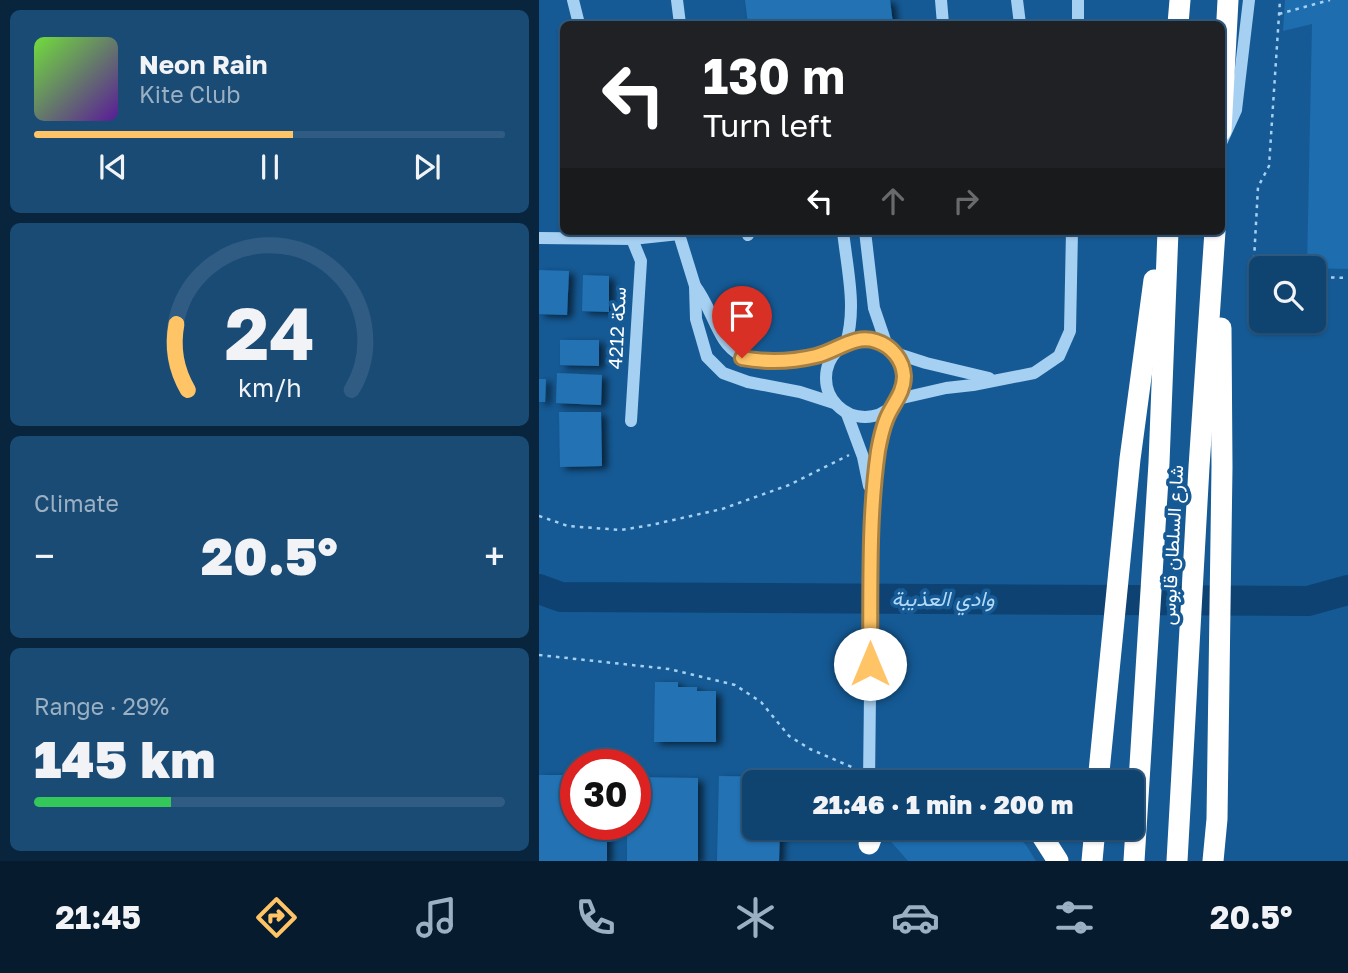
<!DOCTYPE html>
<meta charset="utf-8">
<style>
:root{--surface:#104470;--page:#194b75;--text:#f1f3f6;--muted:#9cb0c3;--line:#305c83;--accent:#ffc466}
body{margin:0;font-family:"Golos Text",Vazirmatn,sans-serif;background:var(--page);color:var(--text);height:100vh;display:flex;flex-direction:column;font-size:26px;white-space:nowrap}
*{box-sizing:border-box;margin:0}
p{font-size:23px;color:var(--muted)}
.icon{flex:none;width:38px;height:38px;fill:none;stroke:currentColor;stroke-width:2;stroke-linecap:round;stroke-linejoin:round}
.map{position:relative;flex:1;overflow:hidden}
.side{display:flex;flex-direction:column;gap:10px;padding:10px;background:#09253e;width:539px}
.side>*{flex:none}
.guide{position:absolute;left:21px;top:21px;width:665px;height:214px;border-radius:10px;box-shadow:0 2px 5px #0004,0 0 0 2px var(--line);background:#202124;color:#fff;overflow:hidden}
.controls{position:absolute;left:710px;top:256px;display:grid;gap:14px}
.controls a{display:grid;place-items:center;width:77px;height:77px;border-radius:10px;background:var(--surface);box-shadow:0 2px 5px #0004,0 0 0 2px var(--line);font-size:35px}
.speed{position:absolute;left:21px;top:749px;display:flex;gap:14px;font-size:35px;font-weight:700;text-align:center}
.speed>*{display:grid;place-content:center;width:91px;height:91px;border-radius:50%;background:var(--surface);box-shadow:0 2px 5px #0004,0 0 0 2px var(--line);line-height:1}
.speed .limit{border:10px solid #d22;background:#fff;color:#111}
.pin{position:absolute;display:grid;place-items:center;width:60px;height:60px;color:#fff;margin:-72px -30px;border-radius:50% 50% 50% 0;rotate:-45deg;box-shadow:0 0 7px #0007}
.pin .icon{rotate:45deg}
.me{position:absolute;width:77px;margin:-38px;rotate:0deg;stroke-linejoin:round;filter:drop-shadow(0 0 5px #0008)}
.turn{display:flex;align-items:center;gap:24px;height:147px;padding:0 28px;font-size:32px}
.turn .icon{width:91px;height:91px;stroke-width:2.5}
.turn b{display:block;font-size:49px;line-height:60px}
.lanes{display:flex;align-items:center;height:66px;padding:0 28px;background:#0003;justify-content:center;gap:35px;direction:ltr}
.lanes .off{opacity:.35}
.big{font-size:52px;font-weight:800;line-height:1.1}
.side .tile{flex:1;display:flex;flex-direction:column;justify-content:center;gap:10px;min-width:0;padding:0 24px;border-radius:10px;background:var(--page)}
.side .dial{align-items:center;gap:0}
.dial svg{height:182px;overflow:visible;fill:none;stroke:var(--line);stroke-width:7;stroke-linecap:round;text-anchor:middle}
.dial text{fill:var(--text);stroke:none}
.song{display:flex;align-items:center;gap:21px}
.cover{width:84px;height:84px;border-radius:10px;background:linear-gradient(135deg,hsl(100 70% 55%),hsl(270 70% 35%))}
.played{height:7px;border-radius:4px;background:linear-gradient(90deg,var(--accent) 55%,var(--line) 55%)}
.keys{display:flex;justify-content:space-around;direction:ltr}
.heat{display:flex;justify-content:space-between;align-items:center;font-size:38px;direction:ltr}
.charge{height:10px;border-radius:5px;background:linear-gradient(90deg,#34c759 29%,var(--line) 0)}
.trip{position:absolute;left:203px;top:770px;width:402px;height:70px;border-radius:10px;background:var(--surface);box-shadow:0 2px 5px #0004,0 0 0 2px var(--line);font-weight:800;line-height:70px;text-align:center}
.dock{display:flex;height:112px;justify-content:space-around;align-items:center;background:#061b2d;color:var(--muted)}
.dock .icon{width:49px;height:49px}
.dock .current{color:var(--accent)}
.dock b{font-size:32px;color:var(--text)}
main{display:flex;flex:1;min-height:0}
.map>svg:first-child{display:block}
.green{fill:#1d6daf}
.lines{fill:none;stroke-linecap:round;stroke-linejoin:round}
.river{stroke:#0d4272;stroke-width:30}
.building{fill:#2372b4;filter:url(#shadow)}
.path{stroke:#a6d0f2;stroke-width:2.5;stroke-dasharray:3.5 5;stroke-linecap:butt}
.minor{stroke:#a6d0f2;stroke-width:12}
.highway{stroke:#fff;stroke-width:21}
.route-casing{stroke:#a67f42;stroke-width:18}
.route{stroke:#ffc466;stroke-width:12}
.labels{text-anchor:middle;stroke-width:7;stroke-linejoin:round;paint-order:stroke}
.street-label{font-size:19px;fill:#fff;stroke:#155a95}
.water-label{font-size:21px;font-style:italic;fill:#b2d9f8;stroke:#155a95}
</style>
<main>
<section class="side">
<div class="tile">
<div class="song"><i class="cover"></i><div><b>Neon Rain</b><p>Kite Club</p></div></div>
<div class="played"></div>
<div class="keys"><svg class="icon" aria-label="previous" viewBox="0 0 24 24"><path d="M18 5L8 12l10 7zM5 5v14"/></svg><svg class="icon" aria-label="pause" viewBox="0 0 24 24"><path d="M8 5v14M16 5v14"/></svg><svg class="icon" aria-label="next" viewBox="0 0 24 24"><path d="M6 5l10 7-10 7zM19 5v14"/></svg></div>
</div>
<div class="tile dial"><svg viewBox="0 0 100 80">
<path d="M14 69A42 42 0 1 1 86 69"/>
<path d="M14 69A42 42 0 0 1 9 40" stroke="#ffc466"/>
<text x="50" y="56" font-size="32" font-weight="700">24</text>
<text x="50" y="72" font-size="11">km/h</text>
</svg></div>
<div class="tile"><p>Climate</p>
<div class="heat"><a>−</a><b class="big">20.5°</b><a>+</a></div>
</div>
<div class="tile"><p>Range · 29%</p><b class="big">145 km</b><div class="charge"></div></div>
</section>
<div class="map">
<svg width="809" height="861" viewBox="0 0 809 861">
<defs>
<filter id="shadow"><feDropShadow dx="5.5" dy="3" stdDeviation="3.5" flood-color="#0009"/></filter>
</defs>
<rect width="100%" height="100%" fill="#155a95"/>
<!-- green -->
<g class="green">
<polygon points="746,0 809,0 809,269 768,268 773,24 744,31"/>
<polygon points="352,828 471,828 487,845 497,861 369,861 348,837"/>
</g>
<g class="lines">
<!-- river -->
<polyline class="river" points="0,589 22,597 769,601 809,590"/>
</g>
<!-- building -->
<g class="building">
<polygon points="206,0 351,0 354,24 209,24"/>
<polygon points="0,270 30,271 28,315 0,314"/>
<polygon points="44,275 70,276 70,312 43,311"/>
<polygon points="21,340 60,340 60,366 21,365"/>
<polygon points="18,373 63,375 62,405 17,403"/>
<polygon points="0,379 7,379 6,402 0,402"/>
<polygon points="20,412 62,412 63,466 21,467"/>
<polygon points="116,682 139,682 139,687 158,687 158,691 177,691 177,742 115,742"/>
<polygon points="0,775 37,775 37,824 68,824 68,861 0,861"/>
<polygon points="180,776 242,777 241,782 215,782 215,828 241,828 240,861 178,861"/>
<polygon points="96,777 159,778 159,861 88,861 88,824 96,824"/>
</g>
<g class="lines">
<!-- path -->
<g class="path">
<polyline points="740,14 791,0"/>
<polyline points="723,273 717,268 715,260 719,187 730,166 741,0"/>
<polyline points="775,277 809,278"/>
<polyline points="0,516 29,526 82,530 112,525 183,509 250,485 310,455"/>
<polyline points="0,655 130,669 196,685 222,702 250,736 271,749 315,768"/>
</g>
<!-- minor -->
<g class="minor">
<polyline points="34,0 40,24"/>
<polyline points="138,0 141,24"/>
<polyline points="402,0 404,24"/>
<polyline points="478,0 481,24"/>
<polyline points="539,24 539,0"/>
<polyline points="682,143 697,110 710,0"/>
<polyline points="139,231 156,286 157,319 168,357 184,373 209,382 261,392 295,403"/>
<polyline points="208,231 209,235"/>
<path d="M304,231C308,269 318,307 307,343"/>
<polyline points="326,231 335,308 348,346"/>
<polyline points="0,238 93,239 102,261 92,421"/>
<polyline points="93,239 140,234"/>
<path d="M156,286C169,303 174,323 185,340C209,376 264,360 298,350"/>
<circle cx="326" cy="378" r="39"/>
<polyline points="356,353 387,363 450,378"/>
<polyline points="359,399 407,388 434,385 495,373 520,356 531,331 533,231"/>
<polyline points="308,414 324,457 330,486"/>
<path d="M330,782C331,724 331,665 332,606C332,544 323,458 357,403"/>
</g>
<!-- highway -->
<g class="highway">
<polyline points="639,24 641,0"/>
<polyline points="682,131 689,0"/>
<polyline points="559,782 591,459 615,280"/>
<polyline points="498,828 519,861"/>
<polyline points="330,844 336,828"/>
<polyline points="553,861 556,828"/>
<polyline points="595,861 620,463 629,231"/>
<polyline points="638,861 660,467 676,231"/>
<polyline points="674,861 678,819 683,467 682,328"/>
</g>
</g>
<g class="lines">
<defs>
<path id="route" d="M203,358C229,363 252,362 277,356C298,351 315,334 337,341C353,346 364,360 365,376C365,394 353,404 347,420C343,430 341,440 339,451C329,521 332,593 331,664"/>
</defs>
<!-- route casing -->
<use href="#route" class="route-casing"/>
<!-- route -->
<use href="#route" class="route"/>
</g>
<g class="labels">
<!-- street labels -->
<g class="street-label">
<text transform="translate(78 328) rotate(-87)" y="7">سكة 4212</text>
<text transform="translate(633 545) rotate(-87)" y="7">شارع السلطان قابوس</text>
</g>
<!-- water labels -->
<g class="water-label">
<text x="404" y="606">وادي العذيبة</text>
</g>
</g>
</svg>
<div class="controls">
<a><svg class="icon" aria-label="search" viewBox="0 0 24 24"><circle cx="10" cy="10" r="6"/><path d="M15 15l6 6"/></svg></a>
</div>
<div class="speed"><div class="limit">30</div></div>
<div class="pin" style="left:203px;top:358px;background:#d93025"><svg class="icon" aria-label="arrive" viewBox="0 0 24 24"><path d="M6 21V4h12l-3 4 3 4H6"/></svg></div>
<svg class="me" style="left:331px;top:664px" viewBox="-20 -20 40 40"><circle r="19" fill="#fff"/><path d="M0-13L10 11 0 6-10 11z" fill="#ffc466"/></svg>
<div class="trip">21:46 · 1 min · 200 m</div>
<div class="guide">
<div class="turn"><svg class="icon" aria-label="left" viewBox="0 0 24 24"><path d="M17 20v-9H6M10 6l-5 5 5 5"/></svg><div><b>130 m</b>Turn left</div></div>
<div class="lanes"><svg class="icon" aria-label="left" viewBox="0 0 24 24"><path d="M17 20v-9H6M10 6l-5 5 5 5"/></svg><svg class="icon off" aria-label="ahead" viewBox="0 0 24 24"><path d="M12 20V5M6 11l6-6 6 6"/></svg><svg class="icon off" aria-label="right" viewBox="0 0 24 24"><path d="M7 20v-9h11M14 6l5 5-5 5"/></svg></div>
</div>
</div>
</main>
<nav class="dock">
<b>21:45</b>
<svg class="icon current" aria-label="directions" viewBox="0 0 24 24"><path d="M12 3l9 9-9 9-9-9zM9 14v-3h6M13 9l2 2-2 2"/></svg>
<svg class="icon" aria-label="music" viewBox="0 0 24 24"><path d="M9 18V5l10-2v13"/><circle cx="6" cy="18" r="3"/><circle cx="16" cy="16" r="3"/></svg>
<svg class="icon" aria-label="phone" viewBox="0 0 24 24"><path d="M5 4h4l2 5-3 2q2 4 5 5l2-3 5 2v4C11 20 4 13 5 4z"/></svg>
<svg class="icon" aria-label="climate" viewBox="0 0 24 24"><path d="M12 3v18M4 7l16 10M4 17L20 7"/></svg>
<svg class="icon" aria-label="car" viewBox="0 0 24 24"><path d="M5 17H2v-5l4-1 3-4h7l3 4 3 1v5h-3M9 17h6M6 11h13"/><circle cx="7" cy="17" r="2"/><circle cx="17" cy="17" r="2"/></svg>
<svg class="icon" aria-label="filters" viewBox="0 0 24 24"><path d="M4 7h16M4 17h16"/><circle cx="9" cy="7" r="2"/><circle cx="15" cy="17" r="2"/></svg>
<b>20.5°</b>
</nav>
